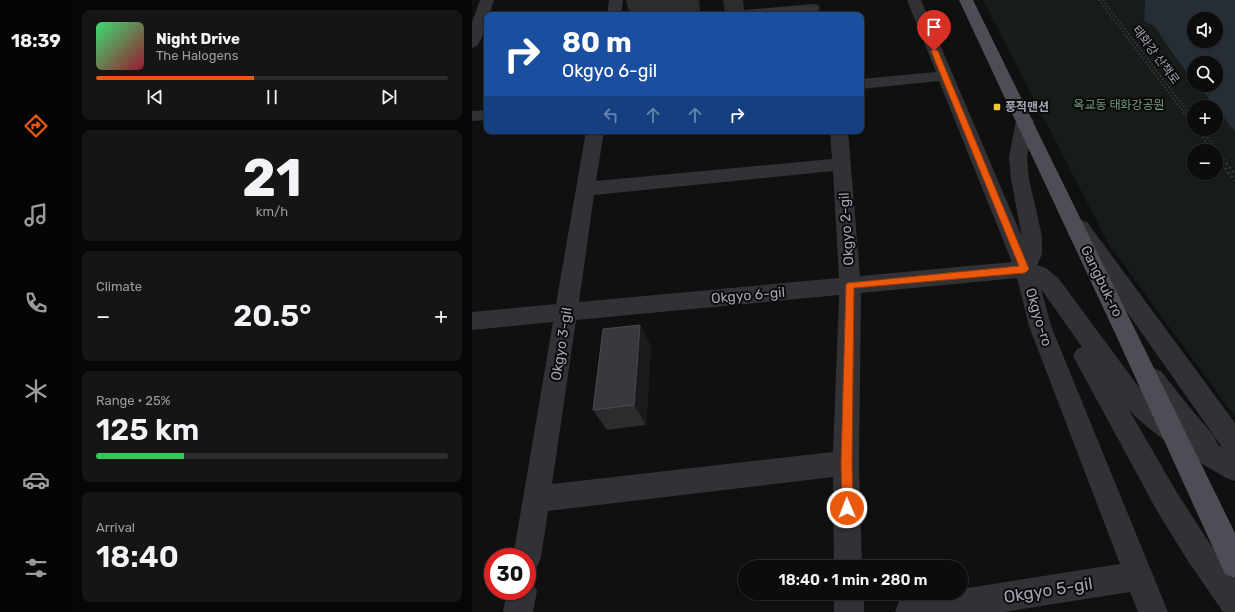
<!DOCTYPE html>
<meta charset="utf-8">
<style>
:root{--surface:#0c0c0d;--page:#151516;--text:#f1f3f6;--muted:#9a9b9d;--line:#2c2c2e;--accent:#ea580c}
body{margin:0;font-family:Rubik,"Noto Sans KR",sans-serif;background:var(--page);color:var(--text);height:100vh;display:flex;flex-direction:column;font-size:15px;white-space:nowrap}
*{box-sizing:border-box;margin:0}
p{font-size:13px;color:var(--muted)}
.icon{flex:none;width:22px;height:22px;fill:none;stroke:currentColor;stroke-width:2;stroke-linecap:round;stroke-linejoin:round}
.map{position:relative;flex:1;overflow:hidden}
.details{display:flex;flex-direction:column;gap:10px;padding:10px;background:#070707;width:400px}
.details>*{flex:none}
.top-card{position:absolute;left:12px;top:12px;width:380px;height:122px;border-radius:8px;box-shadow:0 1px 3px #0004,0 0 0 1px var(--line);background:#1a4fa0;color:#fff;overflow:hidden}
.controls{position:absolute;left:715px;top:12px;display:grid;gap:8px}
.controls a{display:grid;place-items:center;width:36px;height:36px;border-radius:50%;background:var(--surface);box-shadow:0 1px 3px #0004,0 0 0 1px var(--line);font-size:20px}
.speed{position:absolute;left:12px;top:548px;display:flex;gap:8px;font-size:20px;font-weight:700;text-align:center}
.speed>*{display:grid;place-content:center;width:52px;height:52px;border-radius:50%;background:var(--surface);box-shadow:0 1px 3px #0004,0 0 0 1px var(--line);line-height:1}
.speed .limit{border:6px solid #d22;background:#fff;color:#111}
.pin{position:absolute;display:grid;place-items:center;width:34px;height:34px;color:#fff;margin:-41px -17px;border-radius:50% 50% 50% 0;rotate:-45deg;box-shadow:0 0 4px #0007}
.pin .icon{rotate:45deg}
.me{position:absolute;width:44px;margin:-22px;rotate:359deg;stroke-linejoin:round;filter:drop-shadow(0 0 3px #0008)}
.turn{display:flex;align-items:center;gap:14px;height:84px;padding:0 12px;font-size:18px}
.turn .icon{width:52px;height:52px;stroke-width:2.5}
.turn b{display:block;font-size:28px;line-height:34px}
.lanes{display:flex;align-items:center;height:38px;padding:0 12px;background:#0003;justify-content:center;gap:20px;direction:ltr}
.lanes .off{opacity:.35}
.big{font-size:30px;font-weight:600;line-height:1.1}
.details .tile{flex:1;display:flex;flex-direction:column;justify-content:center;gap:6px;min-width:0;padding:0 14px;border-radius:8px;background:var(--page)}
.details .dial{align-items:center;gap:0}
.dial b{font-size:52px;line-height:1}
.song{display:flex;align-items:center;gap:12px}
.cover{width:48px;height:48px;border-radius:6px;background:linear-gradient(135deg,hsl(140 70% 55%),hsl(350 70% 35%))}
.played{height:4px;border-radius:2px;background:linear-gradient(90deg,var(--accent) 45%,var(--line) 45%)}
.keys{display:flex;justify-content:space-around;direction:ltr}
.heat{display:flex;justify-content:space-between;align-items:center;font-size:22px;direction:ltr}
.charge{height:6px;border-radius:3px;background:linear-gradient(90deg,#34c759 25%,var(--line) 0)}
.trip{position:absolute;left:266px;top:560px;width:230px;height:40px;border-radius:20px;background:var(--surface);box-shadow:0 1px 3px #0004,0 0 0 1px var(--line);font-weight:600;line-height:40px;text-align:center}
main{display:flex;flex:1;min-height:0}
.tab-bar{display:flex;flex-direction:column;width:72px;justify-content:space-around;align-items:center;background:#050505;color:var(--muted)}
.tab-bar .icon{width:28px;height:28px}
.tab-bar .selected{color:var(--accent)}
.tab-bar b{font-size:18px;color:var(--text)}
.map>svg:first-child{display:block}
.green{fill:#161c18;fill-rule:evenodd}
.water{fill:#262d35;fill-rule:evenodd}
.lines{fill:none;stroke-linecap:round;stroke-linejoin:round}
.path-far1{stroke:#37383d;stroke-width:2;stroke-dasharray:1.5 2;stroke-linecap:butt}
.path{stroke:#37383d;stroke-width:2.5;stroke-dasharray:2 3;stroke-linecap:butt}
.minor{fill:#313136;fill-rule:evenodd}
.major{fill:#4d4e55;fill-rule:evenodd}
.wall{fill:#2c2c2f}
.shaded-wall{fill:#1b1b1d}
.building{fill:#38393d;stroke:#494a4f}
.route{fill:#ea580c;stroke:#983908}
.poi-dot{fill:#f4c825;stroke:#0b0b0c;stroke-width:1.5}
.labels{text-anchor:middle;stroke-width:4;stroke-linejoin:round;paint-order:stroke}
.far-street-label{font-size:12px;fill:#a1a4b2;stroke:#0b0b0c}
.far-park-label{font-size:12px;fill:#779e7e;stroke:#0b0b0c}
.far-poi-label{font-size:12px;font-weight:bold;fill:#a1a4b2;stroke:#0b0b0c;text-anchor:start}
.street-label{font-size:14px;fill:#a1a4b2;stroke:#0b0b0c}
.near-street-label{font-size:17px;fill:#a1a4b2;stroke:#0b0b0c}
</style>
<main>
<nav class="tab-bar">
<b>18:39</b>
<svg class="icon selected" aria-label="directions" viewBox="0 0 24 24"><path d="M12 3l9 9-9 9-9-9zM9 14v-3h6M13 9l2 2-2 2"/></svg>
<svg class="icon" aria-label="music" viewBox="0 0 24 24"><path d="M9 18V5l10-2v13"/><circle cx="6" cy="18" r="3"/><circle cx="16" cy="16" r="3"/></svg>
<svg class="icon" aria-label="phone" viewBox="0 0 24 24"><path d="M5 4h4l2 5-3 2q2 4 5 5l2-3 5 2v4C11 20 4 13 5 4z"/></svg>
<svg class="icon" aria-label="climate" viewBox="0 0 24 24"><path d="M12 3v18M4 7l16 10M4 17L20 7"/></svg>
<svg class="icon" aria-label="car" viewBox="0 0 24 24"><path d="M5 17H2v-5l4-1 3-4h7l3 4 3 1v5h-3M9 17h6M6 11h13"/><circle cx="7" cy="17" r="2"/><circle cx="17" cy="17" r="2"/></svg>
<svg class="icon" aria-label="filters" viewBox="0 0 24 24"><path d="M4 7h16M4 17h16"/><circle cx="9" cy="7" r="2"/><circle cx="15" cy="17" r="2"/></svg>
</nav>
<section class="details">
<div class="tile">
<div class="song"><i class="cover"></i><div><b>Night Drive</b><p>The Halogens</p></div></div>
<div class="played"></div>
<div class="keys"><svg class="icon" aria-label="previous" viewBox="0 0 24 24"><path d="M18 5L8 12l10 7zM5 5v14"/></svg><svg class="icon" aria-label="pause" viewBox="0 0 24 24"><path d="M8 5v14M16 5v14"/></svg><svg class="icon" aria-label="next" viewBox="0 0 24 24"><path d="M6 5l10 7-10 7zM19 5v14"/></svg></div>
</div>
<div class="tile dial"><b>21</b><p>km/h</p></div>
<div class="tile"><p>Climate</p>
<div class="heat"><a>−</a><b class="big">20.5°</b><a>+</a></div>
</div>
<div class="tile"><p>Range · 25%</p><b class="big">125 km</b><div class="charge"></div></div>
<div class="tile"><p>Arrival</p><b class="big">18:40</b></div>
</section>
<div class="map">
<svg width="763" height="612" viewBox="0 0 763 612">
<rect width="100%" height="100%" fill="#101011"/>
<!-- green -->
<path class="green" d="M511,0H671L673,2L672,21L683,27L705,60L722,81V85H726L743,107H722V129H744V108L763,132V417L636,243ZM722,151H744V173H722Z"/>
<!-- water -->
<path class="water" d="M671,0H763V132L726,85H744V63H722V81L705,60L683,27L672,21L673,2ZM722,19H744V41H722Z"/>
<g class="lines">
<!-- path-far1 -->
<g class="path-far1">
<polyline points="627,0 722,126"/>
<polyline points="631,0 722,120"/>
<polyline points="724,129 741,151"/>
<polyline points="729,129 749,156"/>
</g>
<!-- path -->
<g class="path">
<polyline points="748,155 763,174"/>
<polyline points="744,156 763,181"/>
</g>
<!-- minor -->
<g class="minor">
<path d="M8,0H22L17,15H15C15,25 11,38 5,46L0,48V22Z"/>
<polygon points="137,0 151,0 149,15 135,15"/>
<path d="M435,0H449L550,237L539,179L537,157L544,121L547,117L553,116L559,117L562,121L555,157L557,179L570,236V254L565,265L574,268L587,279L666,386L689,408L669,378L673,371L681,368L689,371L719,409L742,436L746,445L750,447L636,285L598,227L601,222L608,220L615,222L763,423V481L754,478C720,457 685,439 657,410L704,491L734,538L763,579V612H751L714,558L684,509L601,356L605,349L610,347L569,289L579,326L696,612H666L658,592L532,612H423L427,601C447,593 468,593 489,593V589L648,564L557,326L545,278L389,293L387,463L390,567H362L361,477L76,511L69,557L65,567L55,571V557H41L81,322L0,330V312L84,304L114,131H132L124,181L360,159L358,131H376L388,276L540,262L467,81L389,89V79L464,72ZM361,171L367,278L107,302L122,195ZM367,295L361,452L80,484L104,320Z"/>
<polygon points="341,4 346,5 348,8 346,11 310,15 254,15 256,12 261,11"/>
<polygon points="15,110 15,120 0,121 0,111"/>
<polygon points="55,578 60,581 65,591 61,612 31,612 35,591 55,591"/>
<rect x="362" y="593" width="30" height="19"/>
</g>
<!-- major -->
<polygon class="major" points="487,0 501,0 763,533 763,578 753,574 643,333"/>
</g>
<!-- wall -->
<g class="wall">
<polygon points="154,0 228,0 228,11 173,15 158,15"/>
<polygon points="251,0 271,0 272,11 253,13"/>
<polygon points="168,325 179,347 174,425 135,430 121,410"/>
</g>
<!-- shaded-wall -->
<g class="shaded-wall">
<polygon points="226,0 228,0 228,11"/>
<polygon points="168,325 179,347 174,425 162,405"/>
</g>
<!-- building -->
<polygon class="building" points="168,325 162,405 121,410 131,329"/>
<!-- route -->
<polygon class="route" points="462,49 466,51 557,269 553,273 382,288 380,463 381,508 379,511 375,513 371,511 370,508 369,463 374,285 375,283 547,266 459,51"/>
<!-- markers -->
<rect class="poi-dot" x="521" y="103" width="8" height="8" rx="2"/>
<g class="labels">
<!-- far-street labels -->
<g class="far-street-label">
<text transform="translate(684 55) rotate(53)" y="4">태화강 산책로</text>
</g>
<!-- far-park labels -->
<g class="far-park-label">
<text x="647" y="109">옥교동 태화강공원</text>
</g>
<!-- far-poi labels -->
<g class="far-poi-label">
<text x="533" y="111">풍적맨션</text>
</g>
<!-- street labels -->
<g class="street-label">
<text transform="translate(374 229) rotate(-94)" y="5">Okgyo 2-gil</text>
<text transform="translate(630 281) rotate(64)" y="5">Gangbuk-ro</text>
<text transform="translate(276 295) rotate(-5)" y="5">Okgyo 6-gil</text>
<text transform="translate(567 317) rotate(73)" y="5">Okgyo-ro</text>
<text transform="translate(89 344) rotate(-81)" y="5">Okgyo 3-gil</text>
</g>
<!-- near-street labels -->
<g class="near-street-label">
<text transform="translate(576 590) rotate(-9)" y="6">Okgyo 5-gil</text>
</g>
</g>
</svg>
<div class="controls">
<a><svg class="icon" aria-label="sound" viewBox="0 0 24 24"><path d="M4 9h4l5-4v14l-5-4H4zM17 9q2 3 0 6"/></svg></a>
<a><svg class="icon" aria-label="search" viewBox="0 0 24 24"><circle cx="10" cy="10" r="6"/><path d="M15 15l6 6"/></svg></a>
<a>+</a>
<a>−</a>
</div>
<div class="speed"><div class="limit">30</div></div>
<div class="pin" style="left:462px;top:51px;background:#d93025"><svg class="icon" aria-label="arrive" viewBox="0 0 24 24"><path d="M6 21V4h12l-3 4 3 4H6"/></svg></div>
<svg class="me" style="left:375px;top:508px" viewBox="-20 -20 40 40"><circle r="17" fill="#ea580c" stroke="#fff" stroke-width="3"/><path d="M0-11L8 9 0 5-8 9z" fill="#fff"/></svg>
<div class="trip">18:40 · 1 min · 280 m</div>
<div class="top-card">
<div class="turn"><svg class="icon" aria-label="right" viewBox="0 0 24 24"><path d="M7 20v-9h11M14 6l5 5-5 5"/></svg><div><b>80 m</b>Okgyo 6-gil</div></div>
<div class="lanes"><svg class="icon off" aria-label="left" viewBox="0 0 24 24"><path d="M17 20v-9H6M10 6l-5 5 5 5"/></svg><svg class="icon off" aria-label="ahead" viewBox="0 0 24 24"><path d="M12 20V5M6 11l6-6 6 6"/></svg><svg class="icon off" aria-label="ahead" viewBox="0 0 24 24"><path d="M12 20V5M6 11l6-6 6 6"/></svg><svg class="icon" aria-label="right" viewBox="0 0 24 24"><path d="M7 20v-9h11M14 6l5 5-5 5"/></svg></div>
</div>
</div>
</main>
